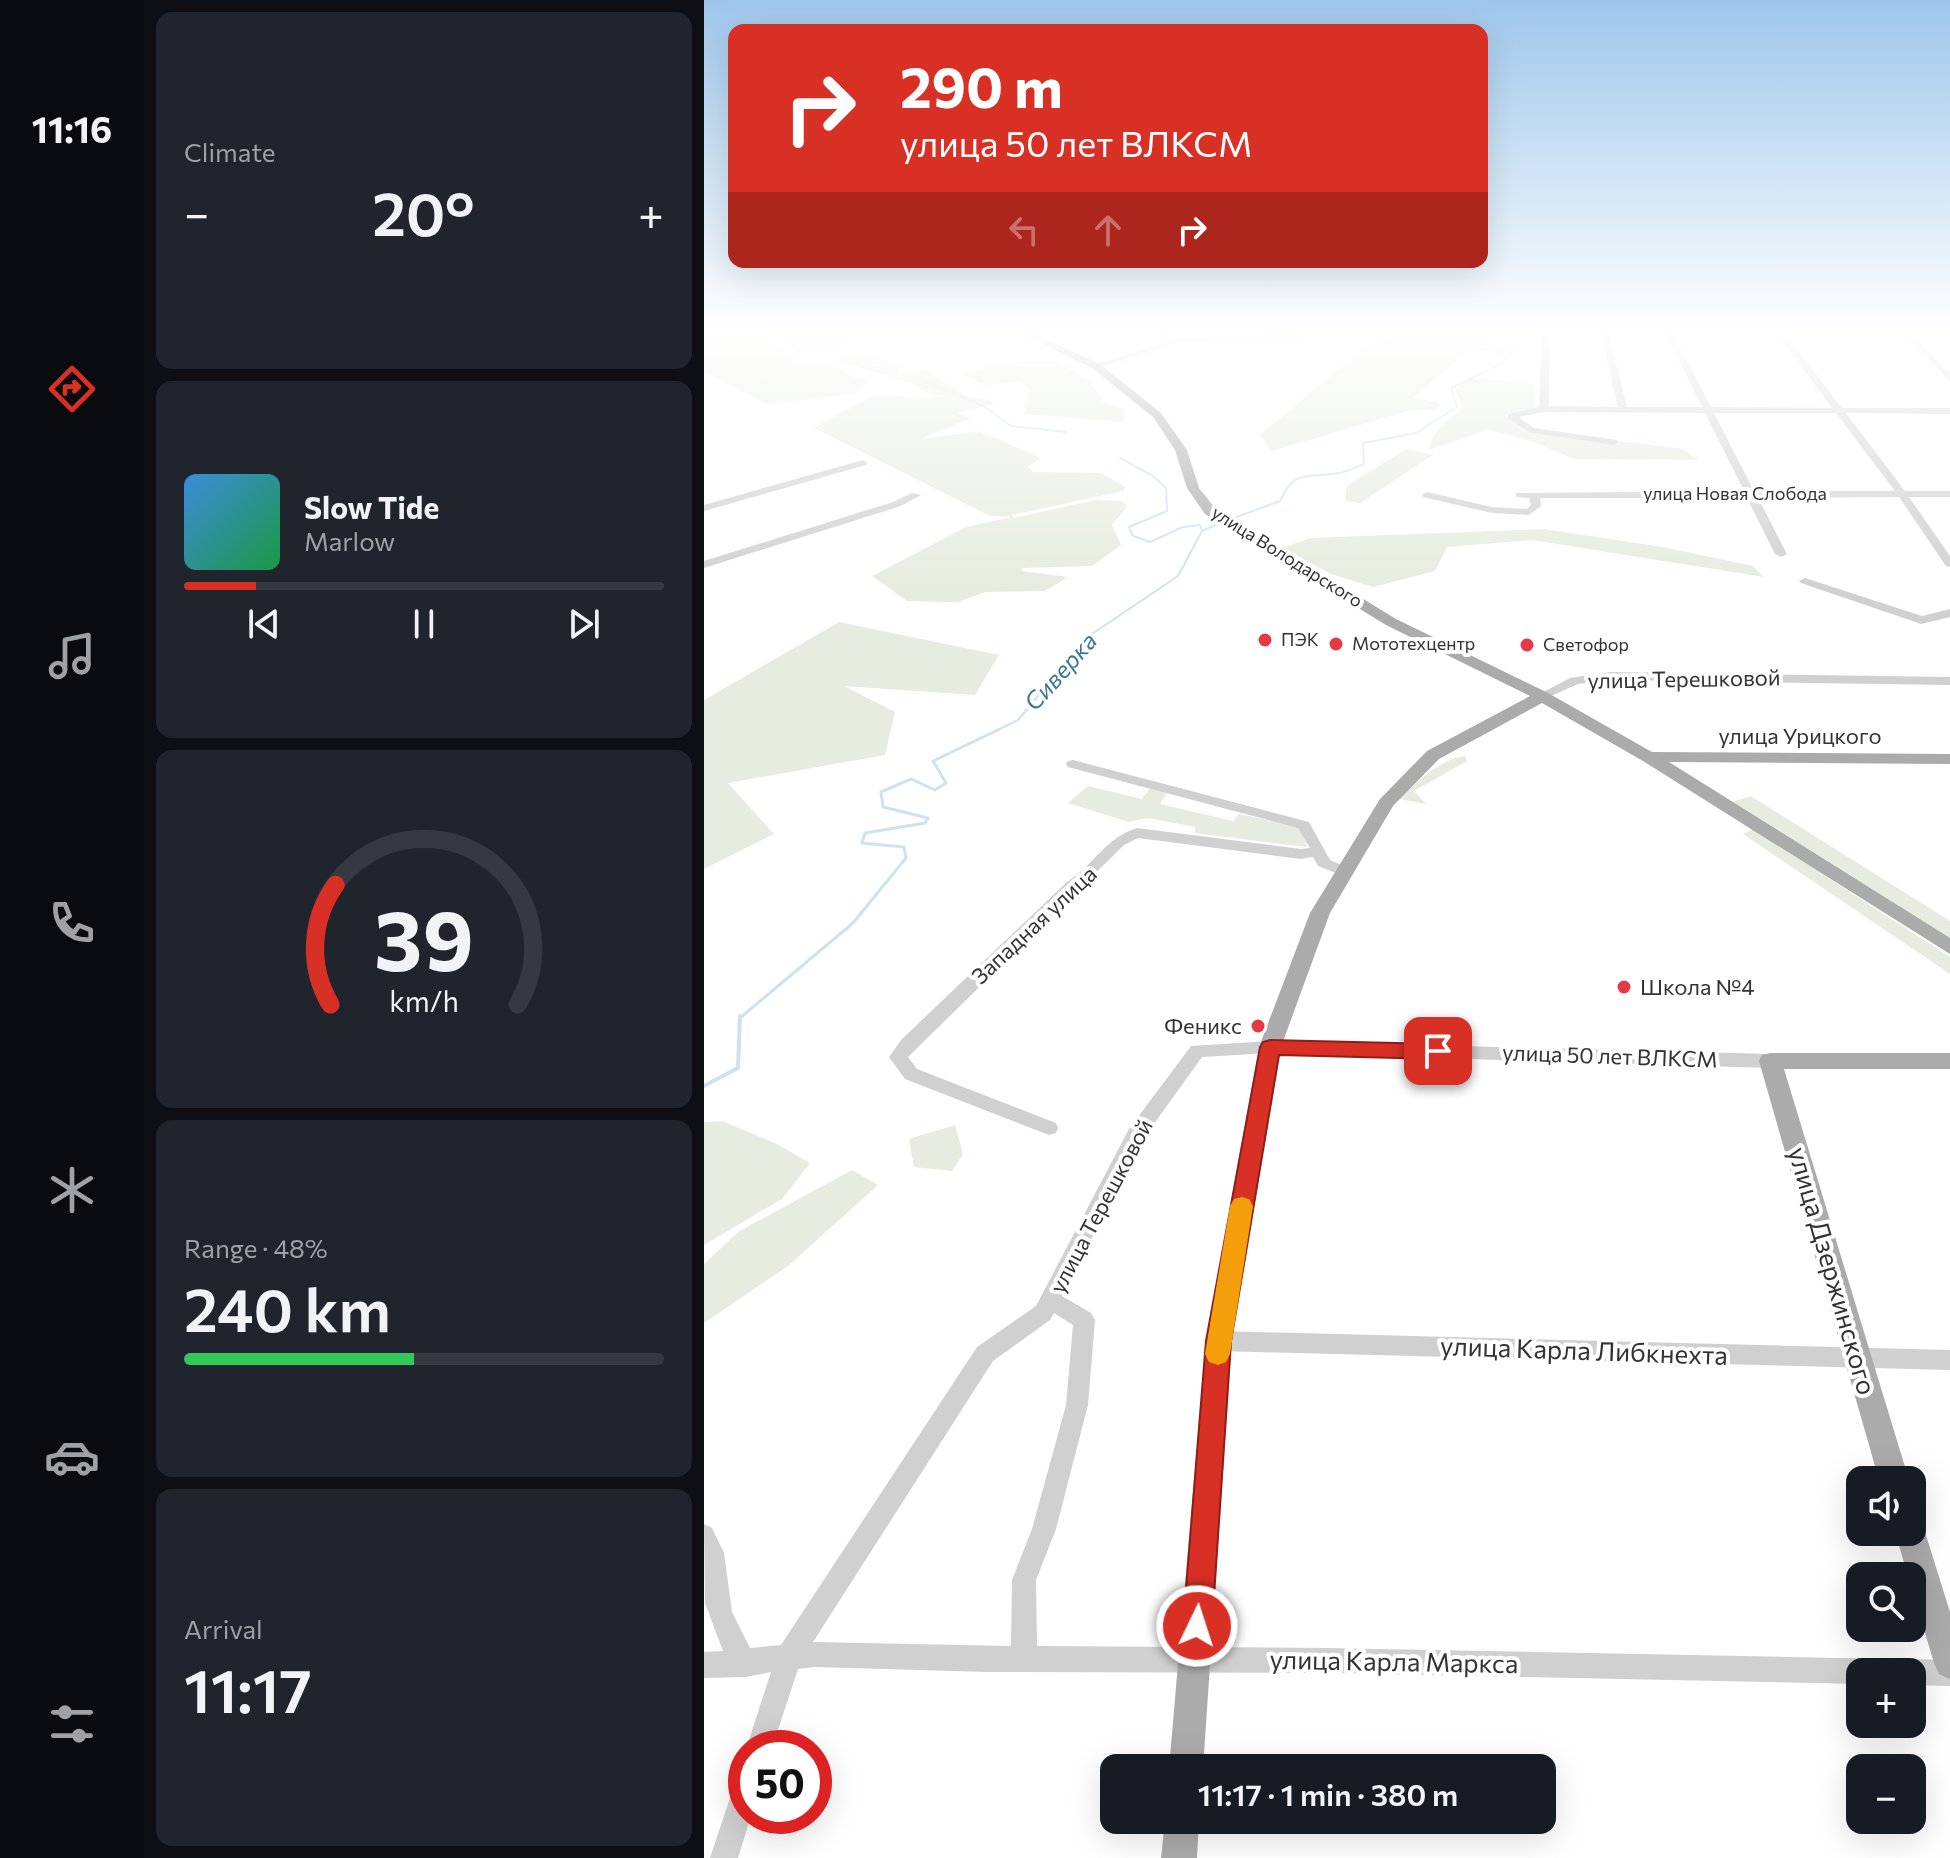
<!DOCTYPE html>
<meta charset="utf-8">
<style>
:root{--surface:#171b24;--page:#20242c;--text:#f1f3f6;--muted:#9ea1a6;--line:#363941;--accent:#d93025}
body{margin:0;font-family:Commissioner,sans-serif;background:var(--page);color:var(--text);height:100vh;display:flex;flex-direction:column;font-size:30px;white-space:nowrap}
*{box-sizing:border-box;margin:0}
p{font-size:26px;color:var(--muted)}
.icon{flex:none;width:44px;height:44px;fill:none;stroke:currentColor;stroke-width:2;stroke-linecap:round;stroke-linejoin:round}
.map{position:relative;flex:1;overflow:hidden}
.sheet{display:flex;flex-direction:column;gap:12px;padding:12px;background:#0d0f14;width:560px}
.sheet>*{flex:none}
.hud{position:absolute;left:24px;top:24px;width:760px;height:244px;border-radius:16px;box-shadow:0 8px 32px #0002;background:#d93025;color:#fff;overflow:hidden}
.tools{position:absolute;left:1142px;top:1466px;display:grid;gap:16px}
.tools a{display:grid;place-items:center;width:80px;height:80px;border-radius:16px;background:var(--surface);box-shadow:0 8px 32px #0002;font-size:40px}
.speed{position:absolute;left:24px;top:1730px;display:flex;gap:16px;font-size:40px;font-weight:700;text-align:center}
.speed>*{display:grid;place-content:center;width:104px;height:104px;border-radius:50%;background:var(--surface);box-shadow:0 8px 32px #0002;line-height:1}
.speed .limit{border:12px solid #d22;background:#fff;color:#111}
.pin{position:absolute;display:grid;place-items:center;width:68px;height:68px;color:#fff;margin:-34px;border-radius:16px;box-shadow:0 4px 12px #0006}
.me{position:absolute;width:88px;margin:-44px;rotate:4deg;stroke-linejoin:round;filter:drop-shadow(0 0 6px #0008)}
.turn{display:flex;align-items:center;gap:28px;height:168px;padding:0 40px;font-size:36px}
.turn .icon{width:104px;height:104px;stroke-width:2.5}
.turn b{display:block;font-size:56px;line-height:68px}
.lanes{display:flex;align-items:center;height:76px;padding:0 40px;background:#0003;justify-content:center;gap:40px;direction:ltr}
.lanes .off{opacity:.35}
.big{font-size:60px;font-weight:600;line-height:1.1}
.sheet .tile{flex:1;display:flex;flex-direction:column;justify-content:center;gap:12px;min-width:0;padding:0 28px;border-radius:16px;background:var(--page)}
.sheet .dial{align-items:center;gap:0}
.dial svg{height:208px;overflow:visible;fill:none;stroke:var(--line);stroke-width:7;stroke-linecap:round;text-anchor:middle}
.dial text{fill:var(--text);stroke:none}
.song{display:flex;align-items:center;gap:24px}
.cover{width:96px;height:96px;border-radius:12px;background:linear-gradient(135deg,hsl(210 70% 55%),hsl(140 70% 35%))}
.played{height:8px;border-radius:4px;background:linear-gradient(90deg,var(--accent) 15%,var(--line) 15%)}
.keys{display:flex;justify-content:space-around;direction:ltr}
.heat{display:flex;justify-content:space-between;align-items:center;font-size:44px;direction:ltr}
.charge{height:12px;border-radius:6px;background:linear-gradient(90deg,#34c759 48%,var(--line) 0)}
.trip{position:absolute;left:396px;top:1754px;width:456px;height:80px;border-radius:16px;background:var(--surface);box-shadow:0 8px 32px #0002;font-weight:600;line-height:80px;text-align:center}
main{display:flex;flex:1;min-height:0}
.tabs{display:flex;flex-direction:column;width:144px;justify-content:space-around;align-items:center;background:#090b0e;color:var(--muted)}
.tabs .icon{width:56px;height:56px}
.tabs .on{color:var(--accent)}
.tabs b{font-size:36px;color:var(--text)}
.map>svg:first-child{display:block}
.green{fill:#e6ecdf}
.lines{fill:none;stroke-linecap:round;stroke-linejoin:round}
.stream-far2{stroke:#cfe2ee;stroke-width:2}
.stream-far1{stroke:#cfe2ee;stroke-width:3}
.stream{stroke:#cfe2ee;stroke-width:4}
.minor{fill:#d0d0d0;fill-rule:evenodd}
.major{fill:#ababab;fill-rule:evenodd}
.route{fill:#d93025;stroke:#8d1f18;stroke-width:2}
.slow{fill:#f59e0b}
.poi-dot{fill:#e63946;stroke:#fff;stroke-width:3}
.labels{text-anchor:middle;stroke-width:8;stroke-linejoin:round;paint-order:stroke}
.far-street-label{font-size:18px;fill:#333;stroke:#fff}
.far-poi-label{font-size:18px;fill:#333;stroke:#fff;text-anchor:start}
.street-label{font-size:22px;fill:#333;stroke:#fff}
.poi-label{font-size:22px;fill:#333;stroke:#fff;text-anchor:start}
.water-label{font-size:24px;font-style:italic;fill:#3f7597;stroke:#fff}
.near-street-label{font-size:26px;fill:#333;stroke:#fff}
</style>
<main>
<nav class="tabs">
<b>11:16</b>
<svg class="icon on" aria-label="directions" viewBox="0 0 24 24"><path d="M12 3l9 9-9 9-9-9zM9 14v-3h6M13 9l2 2-2 2"/></svg>
<svg class="icon" aria-label="music" viewBox="0 0 24 24"><path d="M9 18V5l10-2v13"/><circle cx="6" cy="18" r="3"/><circle cx="16" cy="16" r="3"/></svg>
<svg class="icon" aria-label="phone" viewBox="0 0 24 24"><path d="M5 4h4l2 5-3 2q2 4 5 5l2-3 5 2v4C11 20 4 13 5 4z"/></svg>
<svg class="icon" aria-label="climate" viewBox="0 0 24 24"><path d="M12 3v18M4 7l16 10M4 17L20 7"/></svg>
<svg class="icon" aria-label="car" viewBox="0 0 24 24"><path d="M5 17H2v-5l4-1 3-4h7l3 4 3 1v5h-3M9 17h6M6 11h13"/><circle cx="7" cy="17" r="2"/><circle cx="17" cy="17" r="2"/></svg>
<svg class="icon" aria-label="filters" viewBox="0 0 24 24"><path d="M4 7h16M4 17h16"/><circle cx="9" cy="7" r="2"/><circle cx="15" cy="17" r="2"/></svg>
</nav>
<section class="sheet">
<div class="tile"><p>Climate</p>
<div class="heat"><a>−</a><b class="big">20°</b><a>+</a></div>
</div>
<div class="tile">
<div class="song"><i class="cover"></i><div><b>Slow Tide</b><p>Marlow</p></div></div>
<div class="played"></div>
<div class="keys"><svg class="icon" aria-label="previous" viewBox="0 0 24 24"><path d="M18 5L8 12l10 7zM5 5v14"/></svg><svg class="icon" aria-label="pause" viewBox="0 0 24 24"><path d="M8 5v14M16 5v14"/></svg><svg class="icon" aria-label="next" viewBox="0 0 24 24"><path d="M6 5l10 7-10 7zM19 5v14"/></svg></div>
</div>
<div class="tile dial"><svg viewBox="0 0 100 80">
<path d="M14 69A42 42 0 1 1 86 69"/>
<path d="M14 69A42 42 0 0 1 16 23" stroke="#d93025"/>
<text x="50" y="56" font-size="32" font-weight="700">39</text>
<text x="50" y="72" font-size="11">km/h</text>
</svg></div>
<div class="tile"><p>Range · 48%</p><b class="big">240 km</b><div class="charge"></div></div>
<div class="tile"><p>Arrival</p><b class="big">11:17</b></div>
</section>
<div class="map">
<svg width="1246" height="1858" viewBox="0 0 1246 1858">
<rect width="100%" height="100%" fill="#fff"/>
<!-- green -->
<g class="green">
<path d="M43,331L77,348L79,355L96,357L88,363L134,367L147,376L164,381L151,393L64,405L110,428L170,395H194L211,400L236,396L217,391C210,380 154,370 135,360L162,355L176,356L167,362L182,360L197,367L193,373L223,371L264,397L284,399L290,404L253,413L267,418L217,439L275,431L337,458L324,467L330,472L397,473L422,487L419,491L308,515L310,518L392,500L418,501L423,507L408,525L417,545L388,566L318,568V571L364,577L341,591L281,592L254,602H238L203,601L168,576L262,527L308,517L286,516L0,373V336Z"/>
<path d="M100,331H152C137,349 117,352 94,353L85,343L83,334Z"/>
<polygon points="690,331 780,331 777,348 768,348 709,398 734,402 736,407 730,410 707,410 568,451 556,435 662,346 683,340"/>
<polygon points="316,361 352,361 385,380 399,401 422,411 419,422 320,414 326,390 317,382 279,385 256,373"/>
<path d="M764,378L829,384L831,408L801,415L822,431L976,448L995,460L870,459L827,441L784,430L725,450C729,428 743,420 760,408L751,390Z"/>
<polygon points="702,449 729,455 656,503 641,501 643,486"/>
<polygon points="840,529 959,547 1049,566 1060,577 828,540 743,547 731,571 669,587 627,574 578,548 606,538"/>
<polygon points="135,622 295,655 271,695 140,686 191,712 181,755 24,783 70,834 0,869 0,700"/>
<path d="M761,756L763,761L710,791L722,804L696,799C711,783 738,758 761,756Z"/>
<polygon points="384,786 438,799 446,788 463,793 456,804 529,821 535,814 597,827 603,847 491,833 491,827 443,818 425,822 364,803"/>
<polygon points="1047,796 1246,921 1246,939 1028,802"/>
<polygon points="1049,829 1246,957 1246,974 1039,834"/>
<polygon points="18,1121 73,1144 106,1163 78,1199 0,1245 0,1122"/>
<polygon points="251,1125 259,1154 248,1171 210,1167 205,1139"/>
<polygon points="148,1170 174,1185 84,1266 0,1323 0,1264 34,1232"/>
</g>
<g class="lines">
<!-- stream-far2 -->
<g class="stream-far2">
<polyline points="761,345 807,354"/>
<polyline points="212,377 279,406 307,426 362,432"/>
<polyline points="416,458 449,476 462,488 463,511 425,527 429,536 446,542 479,527 496,525 498,531"/>
<path d="M527,519L576,501C591,467 605,479 635,473C644,471 652,467 660,464L659,443L712,433L753,407L747,388L798,364L819,331"/>
<polyline points="292,731 314,720 382,638 474,576 498,531 516,523"/>
</g>
<!-- stream-far1 -->
<polyline class="stream-far1" points="36,1018 149,923 202,858 200,847 158,843 161,833 221,823 224,818 179,807 177,792 207,779 231,790 242,783 229,761 296,729"/>
<!-- stream -->
<polyline class="stream" points="0,1086 34,1068 36,1016"/>
<!-- minor -->
<g class="minor">
<polygon points="444,331 454,331 472,338 584,334 580,331 590,331 600,336 596,338 472,343 395,368 388,366 463,341"/>
<path d="M838,331H846L845,406L914,407L896,331H904L923,407H998L962,335L941,331H968L1007,407L1128,408L1071,331H1079L1138,408H1246V414L1142,413L1201,491H1246V497H1205L1246,556V567L1242,566L1195,497L1054,498L1083,554L1077,557L1071,554L1043,498H836L837,506L825,515L788,513L719,497L718,495L723,492L788,507L823,509L827,505L825,498L812,497V493L1040,491L1001,413L840,412L815,417L830,428L913,440L915,442L910,445L824,432L804,418V414L835,407ZM1010,413H1132L1191,491H1050Z"/>
<polygon points="1197,331 1205,331 1246,373 1246,381"/>
<polygon points="159,460 164,463 162,465 0,511 0,505"/>
<polygon points="208,493 217,495 197,506 0,568 0,561 189,502"/>
<polygon points="1101,578 1218,616 1246,609 1246,617 1217,624 1097,583 1095,581"/>
<polygon points="907,672 1246,677 1246,685 907,680 874,684 838,700 832,696 866,678"/>
<path d="M369,760L605,822L626,860L644,868L647,871L644,874L639,876L614,866L609,857L597,859L434,838L420,845L204,1057L213,1069L352,1123L354,1128L352,1133L345,1135L201,1079L185,1057L198,1039L363,882C389,866 402,837 433,828L597,849L606,848L594,828L364,767L362,764L364,761Z"/>
<path d="M566,1041L1066,1054L1072,1056L1075,1061L1072,1066L1066,1068L566,1053L498,1057L439,1139L358,1296L387,1313L391,1320L384,1405L352,1529L332,1580L333,1646L623,1648L1188,1659L1198,1665L1208,1659L1246,1660V1686L1208,1685V1672H1156V1684L623,1673L283,1672L110,1667L94,1669L68,1748L42,1749L67,1672L42,1677L0,1678V1652L19,1651L1,1603L0,1524L8,1528L20,1553L28,1612L46,1648L77,1645L273,1347L332,1306L425,1129L487,1046ZM350,1313L369,1325L362,1405L328,1529L308,1580L307,1646L109,1642L289,1361L346,1320Z"/>
<polygon points="515,1331 1246,1350 1246,1370 515,1351 507,1348 504,1341 507,1334"/>
<polygon points="42,1776 42,1816 47,1816 34,1858 6,1858 32,1780"/>
</g>
<!-- major -->
<g class="major">
<polygon points="312,331 325,331 396,364 457,413 483,450 495,488 511,508 692,619 844,693 948,752 1246,754 1246,764 965,762 1246,938 1246,954 939,761 838,703 735,759 689,806 626,913 577,1047 528,1341 499,1768 465,1768 502,1341 555,1047 606,913 676,799 723,751 826,696 682,625 501,514 483,488 471,450 449,417 388,368"/>
<polygon points="1066,1053 1246,1053 1246,1069 1080,1069 1205,1480 1175,1480 1055,1061 1058,1055"/>
<polygon points="1208,1518 1217,1521 1221,1532 1246,1612 1246,1679 1235,1674 1230,1663 1208,1589 1208,1576 1204,1576 1191,1532 1208,1532"/>
<polygon points="461,1820 495,1820 493,1858 457,1858"/>
</g>
</g>
<!-- sky -->
<linearGradient id="sky" x2="0" y2="1"><stop stop-color="#9ec6ea"/><stop offset="0.56" stop-color="#fff"/><stop offset="1" stop-color="#fff" stop-opacity="0"/></linearGradient>
<rect width="1246" height="591" fill="url(#sky)"/>
<!-- route -->
<polygon class="route" points="566,1040 734,1044 741,1046 744,1051 741,1057 734,1059 575,1055 527,1341 508,1626 503,1636 493,1640 483,1636 479,1626 502,1341 556,1047 559,1042"/>
<!-- slow -->
<polygon class="slow" points="538,1197 545,1199 549,1206 526,1354 522,1362 514,1365 505,1362 501,1354 526,1206 530,1199"/>
<!-- markers -->
<g class="poi-dot">
<circle cx="561" cy="640" r="8"/>
<circle cx="632" cy="644" r="8"/>
<circle cx="823" cy="645" r="8"/>
<circle cx="920" cy="987" r="8"/>
<circle cx="554" cy="1026" r="8"/>
</g>
<g class="labels">
<!-- far-street labels -->
<g class="far-street-label">
<text x="1031" y="500">улица Новая Слобода</text>
<text transform="translate(583 557) rotate(32)" y="6">улица Володарского</text>
</g>
<!-- far-poi labels -->
<g class="far-poi-label">
<text x="577" y="646">ПЭК</text>
<text x="648" y="650">Мототехцентр</text>
<text x="839" y="651">Светофор</text>
</g>
<!-- street labels -->
<g class="street-label">
<text transform="translate(980 679) rotate(-1)" y="8">улица Терешковой</text>
<text x="1096" y="744">улица Урицкого</text>
<text transform="translate(330 925) rotate(-43)" y="8">Западная улица</text>
<text transform="translate(906 1056) rotate(2)" y="8">улица 50 лет ВЛКСМ</text>
<text transform="translate(397 1206) rotate(-62)" y="8">улица Терешковой</text>
</g>
<!-- poi labels -->
<g class="poi-label">
<text x="936" y="995">Школа №4</text>
<text x="538" y="1034" text-anchor="end">Феникс</text>
</g>
<!-- water labels -->
<g class="water-label">
<text transform="translate(357 672) rotate(-48)" y="8">Сиверка</text>
</g>
<!-- near-street labels -->
<g class="near-street-label">
<text transform="translate(1128 1271) rotate(74)" y="9">улица Дзержинского</text>
<text transform="translate(880 1351) rotate(2)" y="9">улица Карла Либкнехта</text>
<text transform="translate(690 1662) rotate(1)" y="9">улица Карла Маркса</text>
</g>
</g>
</svg>
<div class="tools">
<a><svg class="icon" aria-label="sound" viewBox="0 0 24 24"><path d="M4 9h4l5-4v14l-5-4H4zM17 9q2 3 0 6"/></svg></a>
<a><svg class="icon" aria-label="search" viewBox="0 0 24 24"><circle cx="10" cy="10" r="6"/><path d="M15 15l6 6"/></svg></a>
<a>+</a>
<a>−</a>
</div>
<div class="speed"><div class="limit">50</div></div>
<div class="pin" style="left:734px;top:1051px;background:#d93025"><svg class="icon" aria-label="arrive" viewBox="0 0 24 24"><path d="M6 21V4h12l-3 4 3 4H6"/></svg></div>
<svg class="me" style="left:493px;top:1626px" viewBox="-20 -20 40 40"><circle r="17" fill="#d93025" stroke="#fff" stroke-width="3"/><path d="M0-11L8 9 0 5-8 9z" fill="#fff"/></svg>
<div class="trip">11:17 · 1 min · 380 m</div>
<div class="hud">
<div class="turn"><svg class="icon" aria-label="right" viewBox="0 0 24 24"><path d="M7 20v-9h11M14 6l5 5-5 5"/></svg><div><b>290 m</b>улица 50 лет ВЛКСМ</div></div>
<div class="lanes"><svg class="icon off" aria-label="left" viewBox="0 0 24 24"><path d="M17 20v-9H6M10 6l-5 5 5 5"/></svg><svg class="icon off" aria-label="ahead" viewBox="0 0 24 24"><path d="M12 20V5M6 11l6-6 6 6"/></svg><svg class="icon" aria-label="right" viewBox="0 0 24 24"><path d="M7 20v-9h11M14 6l5 5-5 5"/></svg></div>
</div>
</div>
</main>
